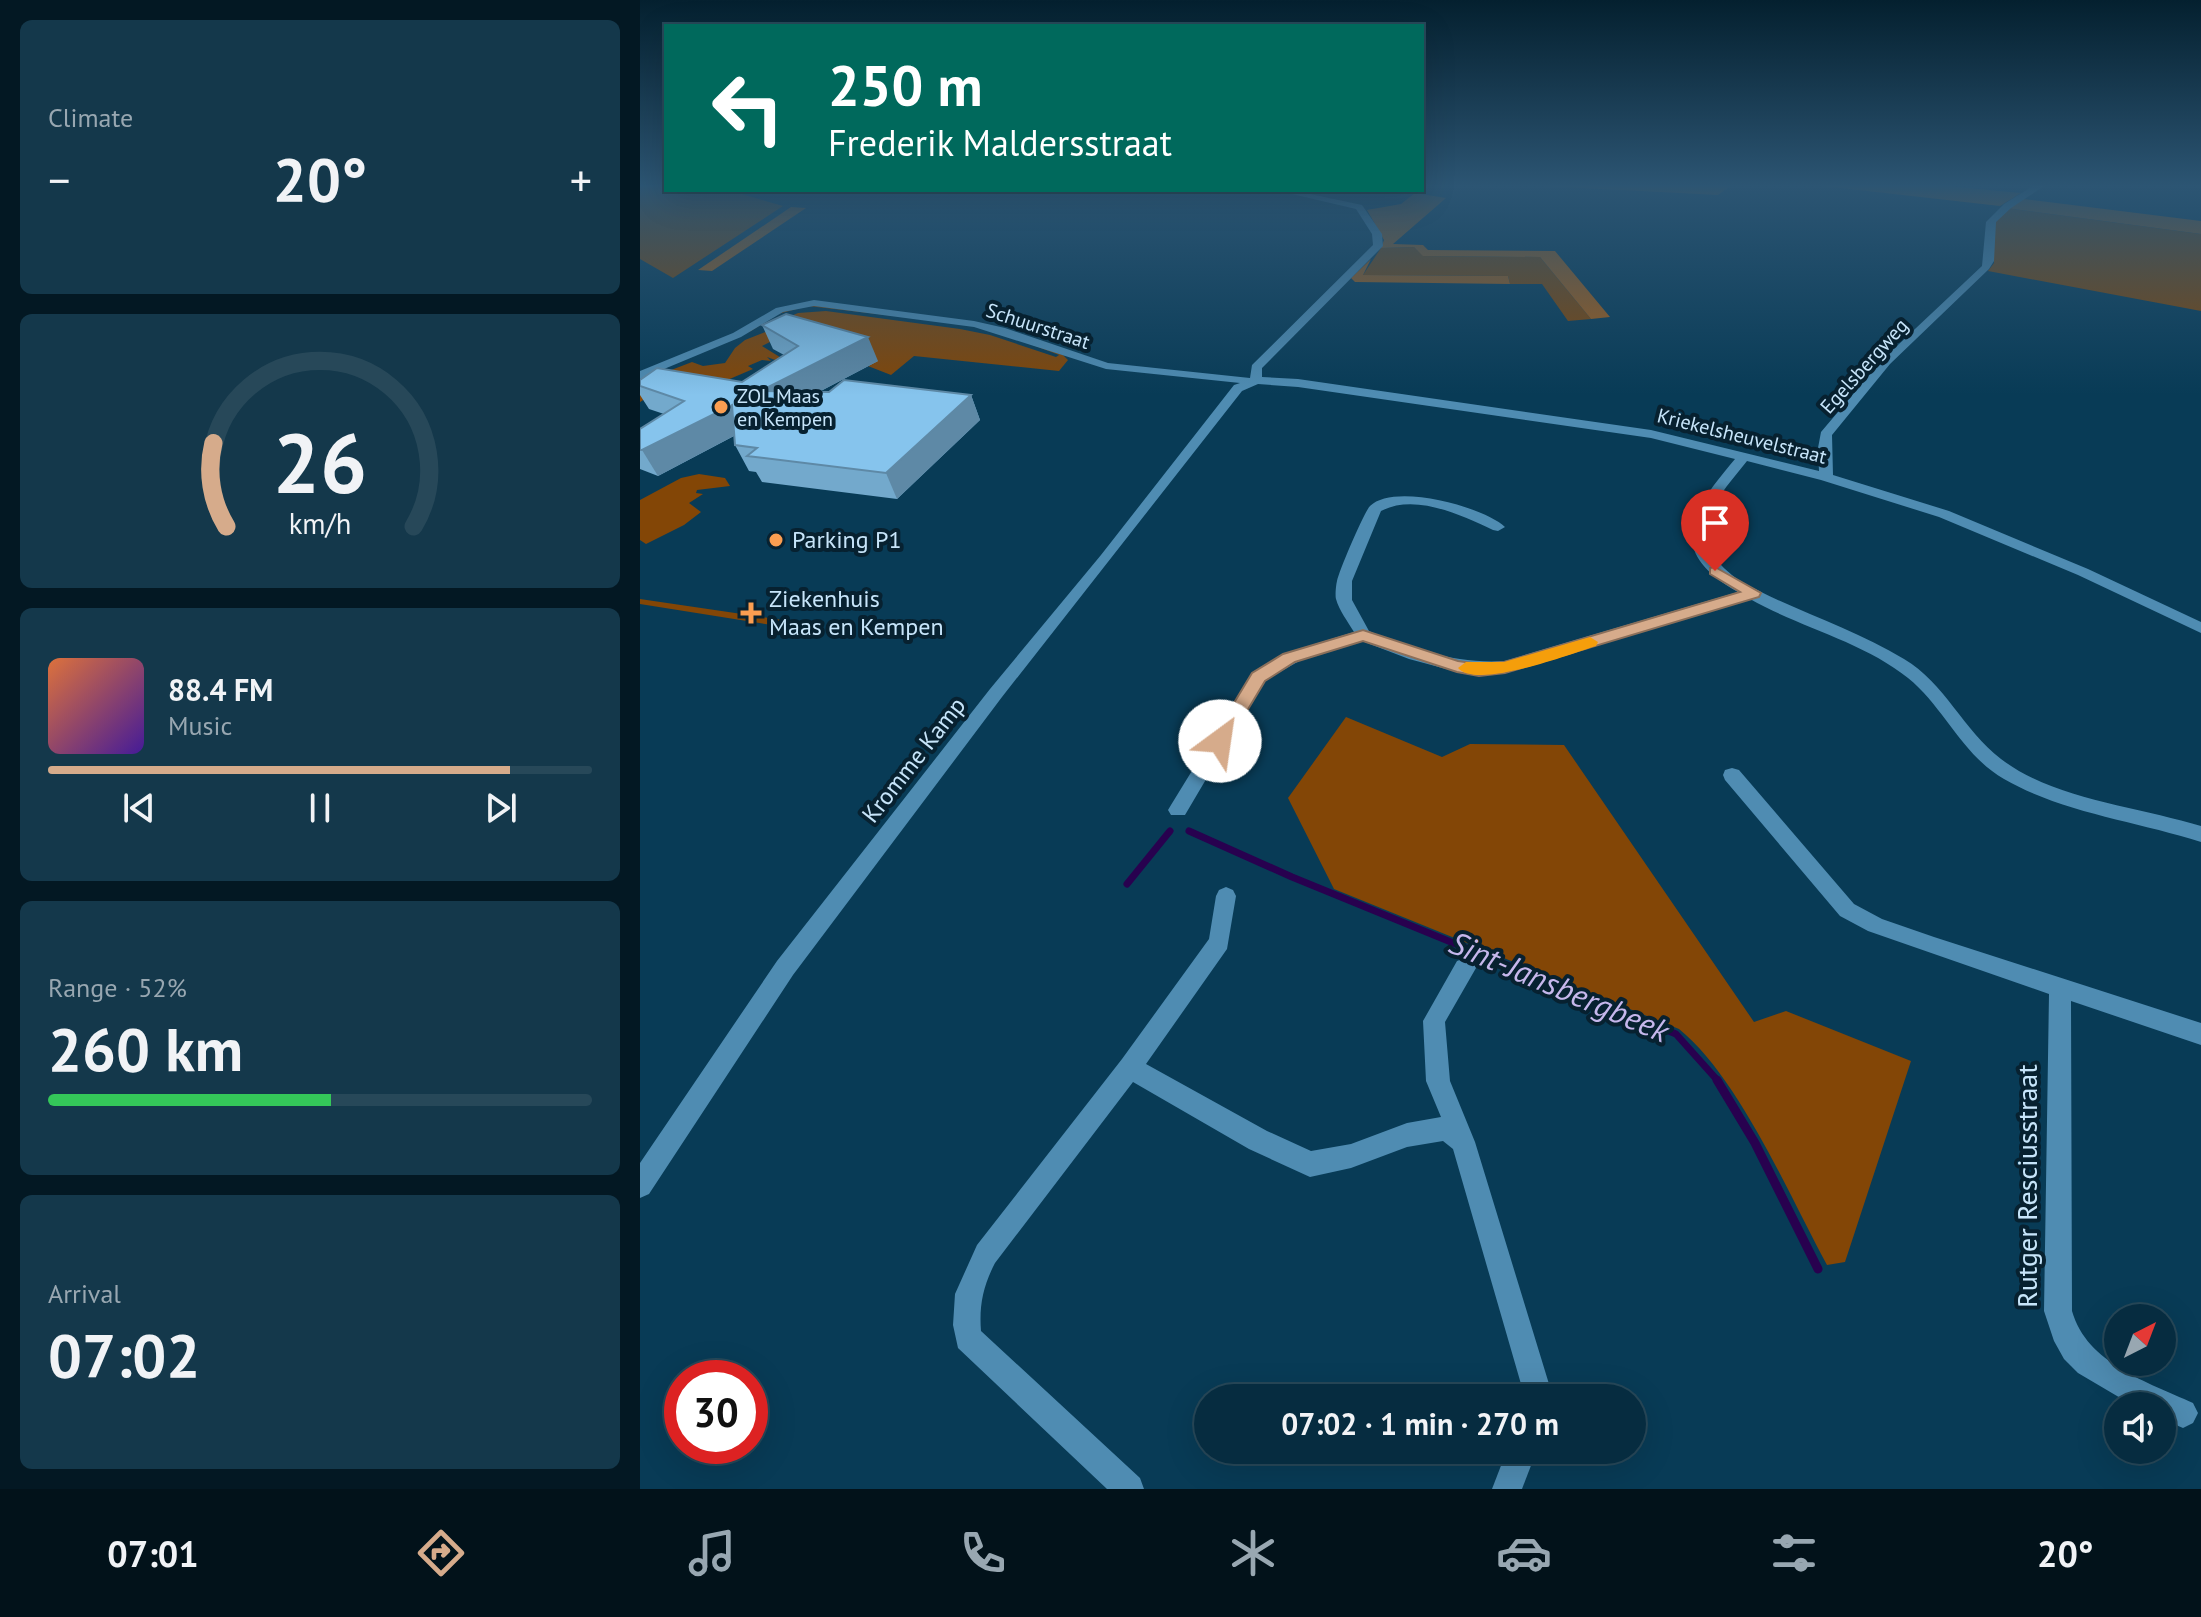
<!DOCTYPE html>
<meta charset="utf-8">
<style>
:root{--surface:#062c40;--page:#14384b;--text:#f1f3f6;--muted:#98a7b1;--line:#274859;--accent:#d6ab8b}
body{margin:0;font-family:"PT Sans",sans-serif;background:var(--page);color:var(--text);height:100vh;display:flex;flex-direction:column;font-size:30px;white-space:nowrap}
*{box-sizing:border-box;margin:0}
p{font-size:26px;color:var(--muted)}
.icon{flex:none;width:44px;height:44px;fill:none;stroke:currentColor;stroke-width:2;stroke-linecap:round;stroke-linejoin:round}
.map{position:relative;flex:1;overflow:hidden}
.side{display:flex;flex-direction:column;gap:20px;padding:20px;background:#031823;width:640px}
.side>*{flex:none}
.guide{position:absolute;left:24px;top:24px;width:760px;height:168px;border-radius:0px;box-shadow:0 8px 32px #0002,0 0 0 2px var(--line);background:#00695c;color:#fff;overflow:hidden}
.needle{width:52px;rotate:42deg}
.fabs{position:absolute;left:1464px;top:1304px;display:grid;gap:16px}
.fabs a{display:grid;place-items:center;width:72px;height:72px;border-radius:50%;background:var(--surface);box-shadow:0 8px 32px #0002,0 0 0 2px var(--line);font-size:40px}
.speed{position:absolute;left:24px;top:1360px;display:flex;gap:16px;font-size:40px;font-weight:700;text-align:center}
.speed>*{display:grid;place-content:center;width:104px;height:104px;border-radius:50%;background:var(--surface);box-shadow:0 8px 32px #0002,0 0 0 2px var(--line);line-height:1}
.speed .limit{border:12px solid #d22;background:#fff;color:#111}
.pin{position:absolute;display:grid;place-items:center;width:68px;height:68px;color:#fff;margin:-82px -34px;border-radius:50% 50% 50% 0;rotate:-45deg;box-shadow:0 0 8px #0007}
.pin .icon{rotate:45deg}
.me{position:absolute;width:88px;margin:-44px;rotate:31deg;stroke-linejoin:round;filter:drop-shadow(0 0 6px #0008)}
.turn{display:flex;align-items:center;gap:28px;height:168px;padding:0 32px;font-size:36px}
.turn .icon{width:104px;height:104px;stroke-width:2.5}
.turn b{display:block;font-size:56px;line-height:68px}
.big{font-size:60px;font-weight:700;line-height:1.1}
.side .card{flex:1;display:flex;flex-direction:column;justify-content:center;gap:12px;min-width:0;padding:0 28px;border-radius:12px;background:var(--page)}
.side .dial{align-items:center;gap:0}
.dial svg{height:208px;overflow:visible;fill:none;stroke:var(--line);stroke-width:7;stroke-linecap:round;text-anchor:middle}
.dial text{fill:var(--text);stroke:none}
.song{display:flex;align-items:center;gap:24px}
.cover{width:96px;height:96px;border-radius:12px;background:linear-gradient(135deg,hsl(20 70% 55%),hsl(260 70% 35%))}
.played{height:8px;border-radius:4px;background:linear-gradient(90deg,var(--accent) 85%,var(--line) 85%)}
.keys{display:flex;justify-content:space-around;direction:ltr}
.heat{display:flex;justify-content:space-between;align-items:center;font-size:44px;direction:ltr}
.charge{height:12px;border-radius:6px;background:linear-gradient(90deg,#34c759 52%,var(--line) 0)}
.trip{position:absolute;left:554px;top:1384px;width:452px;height:80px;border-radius:40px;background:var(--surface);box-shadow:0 8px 32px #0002,0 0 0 2px var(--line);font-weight:700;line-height:80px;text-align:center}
.tab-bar{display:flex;height:128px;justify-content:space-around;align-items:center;background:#02121a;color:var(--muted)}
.tab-bar .icon{width:56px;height:56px}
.tab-bar .active{color:var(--accent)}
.tab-bar b{font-size:36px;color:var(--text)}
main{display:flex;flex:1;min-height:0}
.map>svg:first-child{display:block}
.green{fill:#834606}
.forest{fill:#a75d14}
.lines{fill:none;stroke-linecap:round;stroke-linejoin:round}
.stream-far1{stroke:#28014f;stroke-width:7}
.stream{stroke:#28014f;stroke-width:9}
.minor{fill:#4f8cb2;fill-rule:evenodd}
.wall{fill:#73a9cc}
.shaded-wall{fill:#5e89a6}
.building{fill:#86c4ed;stroke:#5e89a6;stroke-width:2}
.route{fill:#d6ab8b;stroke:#8b6f5a;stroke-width:2}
.slow{fill:#f59e0b}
.poi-dot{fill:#fb9e51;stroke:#072130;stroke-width:3}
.labels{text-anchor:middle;stroke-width:8;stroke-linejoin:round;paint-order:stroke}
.far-street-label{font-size:20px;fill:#c7e5fa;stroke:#072130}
.far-poi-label{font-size:20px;fill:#c7e5fa;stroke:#072130;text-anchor:start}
.poi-label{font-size:24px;fill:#c7e5fa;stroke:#072130;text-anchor:start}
.street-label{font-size:24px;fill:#c7e5fa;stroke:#072130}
.near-street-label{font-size:28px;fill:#c7e5fa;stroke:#072130}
.near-water-label{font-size:32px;font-style:italic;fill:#c6b7ec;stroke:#072130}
</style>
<main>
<section class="side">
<div class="card"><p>Climate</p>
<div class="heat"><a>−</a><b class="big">20°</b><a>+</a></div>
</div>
<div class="card dial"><svg viewBox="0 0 100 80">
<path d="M14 69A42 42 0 1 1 86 69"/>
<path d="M14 69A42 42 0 0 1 9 37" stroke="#d6ab8b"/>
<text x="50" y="56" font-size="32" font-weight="700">26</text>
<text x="50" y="72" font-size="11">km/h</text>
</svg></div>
<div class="card">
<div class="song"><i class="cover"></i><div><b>88.4 FM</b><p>Music</p></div></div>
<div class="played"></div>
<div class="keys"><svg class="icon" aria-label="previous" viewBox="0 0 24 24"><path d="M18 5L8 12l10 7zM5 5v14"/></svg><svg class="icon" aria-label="pause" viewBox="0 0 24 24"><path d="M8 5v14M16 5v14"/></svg><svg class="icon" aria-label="next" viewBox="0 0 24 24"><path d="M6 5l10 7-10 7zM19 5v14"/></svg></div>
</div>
<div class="card"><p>Range · 52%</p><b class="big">260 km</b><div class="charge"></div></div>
<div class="card"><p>Arrival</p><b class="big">07:02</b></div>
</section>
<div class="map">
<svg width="1561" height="1489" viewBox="0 0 1561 1489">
<rect width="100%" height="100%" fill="#083b56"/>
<!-- green -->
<g class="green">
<polygon points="0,186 26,186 26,190 88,190 143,206 33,278 0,259"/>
<polygon points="1366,208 1561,234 1561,311 1348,271 1354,263 1354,224"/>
<polygon points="774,247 784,256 900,257 951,319 928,321 902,284 870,284 868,276 723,275 741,248"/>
<polygon points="167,304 329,324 359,330 423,355 428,360 419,371 274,356 251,375 228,366 236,361 148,333 122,346 143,359 138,361 127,357 131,361 122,360 108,366 113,369 85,381 125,393 110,402 21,389 0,402 0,382 52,362 63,366 85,363 95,348 105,340 133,329 135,323 158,313 186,311 320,329 350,335 416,357 419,355 362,333 324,324 168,306 138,314 111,331 0,379 108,332 140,311"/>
<polygon points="59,474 85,478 90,486 57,490 56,493 63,494 49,503 61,512 44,525 6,544 0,540 0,500 41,478"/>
<polygon points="0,599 163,623 144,627 0,604"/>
<path d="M706,717L802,757L830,744L924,745L1114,1022L1146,1011L1271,1061L1205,1262L1187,1265C1150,1197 1098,1076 1039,1029L694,889L648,798Z"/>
</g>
<!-- forest -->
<g class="forest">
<polygon points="904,186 1090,186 1078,195"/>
<polygon points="1183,186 1307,186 1381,193 1360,206"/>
<polygon points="775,193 806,198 753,244 783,245 788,250 915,251 970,317 951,319 900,257 783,256 774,247 741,248 744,240 727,210 761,204"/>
<polygon points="1383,199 1561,221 1561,234 1366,208"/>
<polygon points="151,207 166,208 72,271 58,270"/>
<polygon points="731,259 723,275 868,276 870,284 715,282 711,278"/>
</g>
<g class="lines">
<!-- stream-far1 -->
<g class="stream-far1">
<polyline points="549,831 652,877 1036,1034 1079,1082"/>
<polyline points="487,884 530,831"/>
</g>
<!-- stream -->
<polyline class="stream" points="1077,1080 1115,1143 1178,1269"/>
<!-- minor -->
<g class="minor">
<path d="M1393,186H1404L1371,208L1356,222L1354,261L1349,269L1250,364L1192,435L1193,475L1309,511L1448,569L1561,622V633L1438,575L1299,517L1181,480L1107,461C1070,507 1040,538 1100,581C1152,610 1213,628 1264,659C1305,683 1323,730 1361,759C1413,799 1499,807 1561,826V842C1496,821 1423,813 1364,779C1322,755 1304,707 1268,678C1224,642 1159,627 1110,599L865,673L810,670L769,659L722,641L661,660L624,681L545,815H531L528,810L531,805L612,673L649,652L714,632C708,622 699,610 696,599C695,595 696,585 697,581C699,571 724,512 730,506C754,482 844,507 865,527L858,531L853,530C821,515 775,493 741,511L712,581V600L729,631C774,650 816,664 865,661L1098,592C1023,550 1052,510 1095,459L1011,438L658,387L618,384L602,391L362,697L153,975L9,1194L0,1198V1163L137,961L350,689L461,555L594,385L600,383L466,369L334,327L174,306L143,312L101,337L0,379V371L93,333L136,308L174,300L334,321L365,328L468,363L610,378L612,365L733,245L732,234L716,209L635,190H651L722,205L742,234L743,246L622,368V377L658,379L1011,430L1179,471L1178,448L1181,432L1242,360L1342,266L1346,222L1364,204Z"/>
<path d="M1092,768L1099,770L1214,904L1242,919L1294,937L1561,1023V1045L1431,1001L1432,1311C1447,1364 1508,1382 1553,1403L1558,1413L1553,1423L1543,1428L1522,1419V1406H1494L1438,1373L1424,1359L1414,1341L1404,1311L1409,994L1228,931L1200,916L1085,780L1083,775L1085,770Z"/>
<path d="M586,887L593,890L596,896L587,949L506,1064L627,1131L671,1151L711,1144L767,1123L801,1117L786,1081L783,1021L817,961L825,958L833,961L836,968L805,1022L810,1081L835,1142L909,1384V1398H879L881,1384L813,1149L803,1141L767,1147L711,1168L670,1177L609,1149L493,1082L355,1263C343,1286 339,1306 341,1331L500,1478L504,1489H467L318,1348L313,1325L315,1294L337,1245L482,1059L569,939L576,896L579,890Z"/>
<polygon points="867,1450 897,1450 882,1489 852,1489"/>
</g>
</g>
<!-- wall -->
<polygon class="wall" points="122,325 238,361 179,392 331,395 340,420 257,499 122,482 116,472 109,471 95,445 94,436 18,476 0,469 0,429 24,414 9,409 0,395 0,380 102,382 144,355 133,349"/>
<!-- shaded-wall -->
<g class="shaded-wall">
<polygon points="228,337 238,361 133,416 120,391"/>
<polygon points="331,395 340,420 257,499 246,473"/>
<polygon points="92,405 105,430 18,476 2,450"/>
</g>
<!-- building -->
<polygon class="building" points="146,314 228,337 120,391 189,392 204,380 331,395 246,473 107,456 117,448 95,445 92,405 2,450 0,450 0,429 44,401 0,386 0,380 17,368 102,382 158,346 122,325"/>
<!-- sky -->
<linearGradient id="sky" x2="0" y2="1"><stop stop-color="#04202f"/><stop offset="0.47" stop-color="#2c5573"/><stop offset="1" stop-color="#2c5573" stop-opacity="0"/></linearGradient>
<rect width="1561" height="395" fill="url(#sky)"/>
<!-- route -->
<polygon class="route" points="1075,567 1121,593 1119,597 865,673 839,676 817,672 723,641 655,662 625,681 586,746 580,748 571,741 612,673 643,654 723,630 818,661 839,664 864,662 1100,592 1070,574 1070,568"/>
<!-- slow -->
<path class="slow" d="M950,637L958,642L956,646C930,654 837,690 818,668L826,662H864Z"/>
<!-- markers -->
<g class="poi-dot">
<circle cx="81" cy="407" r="8"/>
<circle cx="136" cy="540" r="8"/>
<path d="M107 601h8v8h8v8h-8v8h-8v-8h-8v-8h8z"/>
</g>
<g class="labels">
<!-- far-street labels -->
<g class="far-street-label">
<text transform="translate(398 326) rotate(18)" y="7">Schuurstraat</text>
<text transform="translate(1224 366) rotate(-48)" y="7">Egelsbergweg</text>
<text transform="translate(1102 436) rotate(14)" y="7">Kriekelsheuvelstraat</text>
</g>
<!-- far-poi labels -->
<g class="far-poi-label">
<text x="97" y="403">ZOL Maas<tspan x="97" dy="23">en Kempen</tspan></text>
</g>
<!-- poi labels -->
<g class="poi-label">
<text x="152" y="548">Parking P1</text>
<text x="129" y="607">Ziekenhuis<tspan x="129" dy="28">Maas en Kempen</tspan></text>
</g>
<!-- street labels -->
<g class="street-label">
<text transform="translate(274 760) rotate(-52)" y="8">Kromme Kamp</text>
</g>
<!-- near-street labels -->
<g class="near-street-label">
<text transform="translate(1387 1186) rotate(-90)" y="10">Rutger Resciusstraat</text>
</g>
<!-- near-water labels -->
<g class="near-water-label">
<text transform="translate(919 987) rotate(23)" y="11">Sint-Jansbergbeek</text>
</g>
</g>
</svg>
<div class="fabs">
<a><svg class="needle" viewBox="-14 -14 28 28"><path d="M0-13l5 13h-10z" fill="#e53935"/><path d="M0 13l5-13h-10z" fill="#98a7b1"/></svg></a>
<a><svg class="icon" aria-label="sound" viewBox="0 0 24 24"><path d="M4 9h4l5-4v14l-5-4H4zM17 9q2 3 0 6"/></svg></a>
</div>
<div class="speed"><div class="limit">30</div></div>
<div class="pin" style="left:1075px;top:571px;background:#d93025"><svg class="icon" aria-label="arrive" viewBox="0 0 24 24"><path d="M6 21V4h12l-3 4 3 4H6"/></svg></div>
<svg class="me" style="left:580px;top:741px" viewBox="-20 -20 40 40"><circle r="19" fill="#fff"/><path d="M0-13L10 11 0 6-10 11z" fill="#d6ab8b"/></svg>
<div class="trip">07:02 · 1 min · 270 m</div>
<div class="guide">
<div class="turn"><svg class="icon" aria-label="left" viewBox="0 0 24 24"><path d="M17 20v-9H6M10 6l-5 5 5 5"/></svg><div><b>250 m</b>Frederik Maldersstraat</div></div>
</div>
</div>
</main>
<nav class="tab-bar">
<b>07:01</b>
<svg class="icon active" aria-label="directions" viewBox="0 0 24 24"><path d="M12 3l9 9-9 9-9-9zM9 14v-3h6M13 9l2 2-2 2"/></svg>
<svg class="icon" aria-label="music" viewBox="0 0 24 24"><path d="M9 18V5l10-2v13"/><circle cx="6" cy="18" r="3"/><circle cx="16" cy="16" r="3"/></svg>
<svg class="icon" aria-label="phone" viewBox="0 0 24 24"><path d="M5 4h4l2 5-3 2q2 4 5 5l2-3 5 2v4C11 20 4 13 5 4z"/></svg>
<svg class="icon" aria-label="climate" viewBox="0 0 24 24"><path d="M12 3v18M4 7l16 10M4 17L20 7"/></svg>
<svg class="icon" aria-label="car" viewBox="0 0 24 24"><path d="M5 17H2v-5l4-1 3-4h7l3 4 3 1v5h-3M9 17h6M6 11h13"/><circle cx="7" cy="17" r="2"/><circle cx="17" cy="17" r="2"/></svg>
<svg class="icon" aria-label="filters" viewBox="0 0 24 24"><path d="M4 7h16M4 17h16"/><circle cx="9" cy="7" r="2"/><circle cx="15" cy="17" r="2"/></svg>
<b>20°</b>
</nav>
